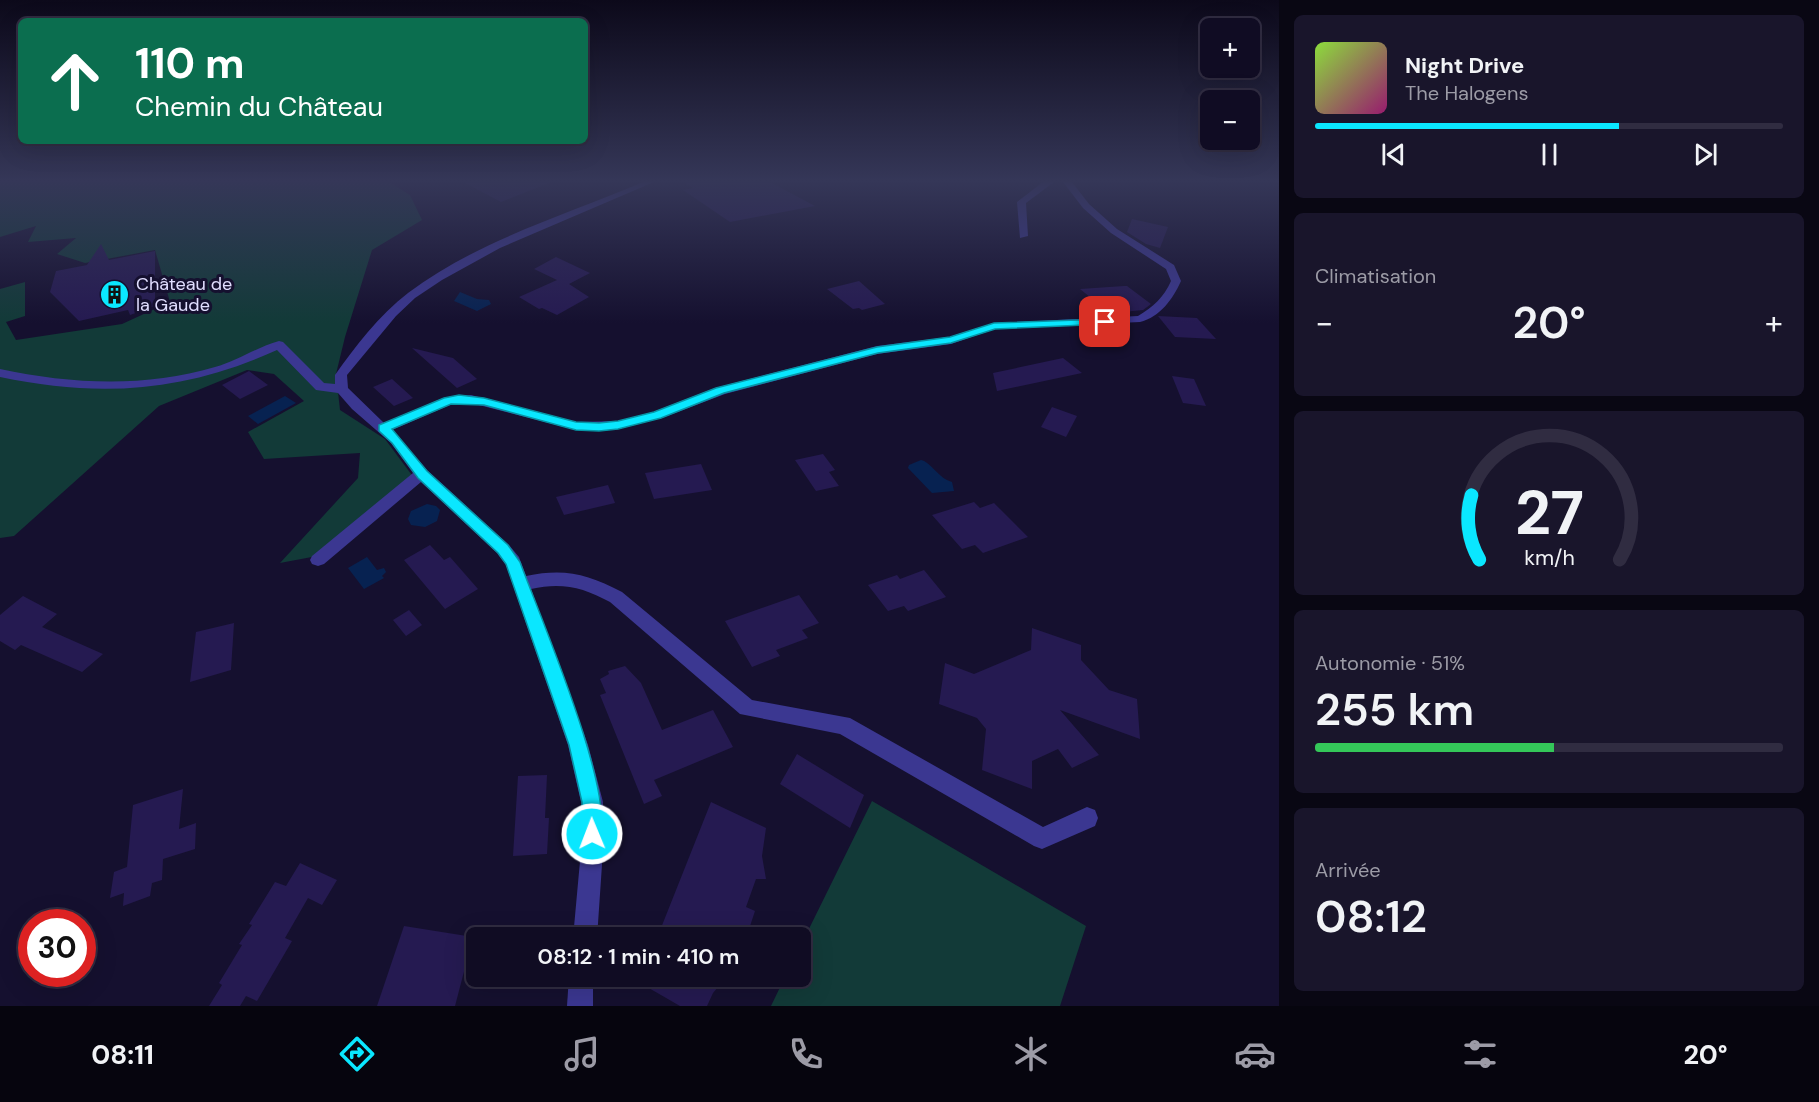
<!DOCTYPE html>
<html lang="fr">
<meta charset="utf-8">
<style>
:root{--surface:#100c23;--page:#19152b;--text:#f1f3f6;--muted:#9c9ba6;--line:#302c41;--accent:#0ae7ff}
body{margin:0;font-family:"DM Sans",sans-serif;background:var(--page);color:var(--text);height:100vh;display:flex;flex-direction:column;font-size:22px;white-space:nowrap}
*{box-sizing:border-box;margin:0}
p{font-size:20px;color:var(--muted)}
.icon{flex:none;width:33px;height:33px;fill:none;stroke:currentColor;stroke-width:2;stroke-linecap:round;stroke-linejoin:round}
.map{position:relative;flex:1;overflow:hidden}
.drawer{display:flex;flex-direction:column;gap:15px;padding:15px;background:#090713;width:540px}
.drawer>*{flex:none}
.top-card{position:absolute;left:18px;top:18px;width:570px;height:126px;border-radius:9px;box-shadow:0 6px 24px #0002,0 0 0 2px var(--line);background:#0b6e4f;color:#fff;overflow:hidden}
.fabs{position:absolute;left:1200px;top:18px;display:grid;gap:12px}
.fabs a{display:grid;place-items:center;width:60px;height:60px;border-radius:9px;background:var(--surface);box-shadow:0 6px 24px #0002,0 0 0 2px var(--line);font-size:30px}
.speed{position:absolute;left:18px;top:909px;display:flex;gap:12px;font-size:30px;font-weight:700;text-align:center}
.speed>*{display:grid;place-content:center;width:78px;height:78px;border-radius:50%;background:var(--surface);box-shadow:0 6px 24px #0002,0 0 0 2px var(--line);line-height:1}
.speed .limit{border:9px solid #d22;background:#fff;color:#111}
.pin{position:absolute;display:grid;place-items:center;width:51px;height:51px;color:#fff;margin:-26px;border-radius:12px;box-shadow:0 3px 9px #0006}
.me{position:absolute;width:66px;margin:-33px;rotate:359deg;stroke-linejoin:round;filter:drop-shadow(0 0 4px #0008)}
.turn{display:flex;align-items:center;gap:21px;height:126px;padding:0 18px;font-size:27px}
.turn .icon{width:78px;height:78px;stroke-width:2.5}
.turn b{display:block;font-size:42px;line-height:51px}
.big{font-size:45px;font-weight:600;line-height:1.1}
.drawer .widget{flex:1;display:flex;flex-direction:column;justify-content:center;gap:9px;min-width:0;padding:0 21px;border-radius:9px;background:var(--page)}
.drawer .dial{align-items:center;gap:0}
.dial svg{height:156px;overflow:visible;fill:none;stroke:var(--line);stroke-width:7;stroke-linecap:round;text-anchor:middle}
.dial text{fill:var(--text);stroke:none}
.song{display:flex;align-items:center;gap:18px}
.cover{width:72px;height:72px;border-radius:9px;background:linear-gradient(135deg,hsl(90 70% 55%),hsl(320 70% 35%))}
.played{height:6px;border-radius:3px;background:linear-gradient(90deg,var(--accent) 65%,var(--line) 65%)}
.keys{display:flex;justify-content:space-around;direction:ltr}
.heat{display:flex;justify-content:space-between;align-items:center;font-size:33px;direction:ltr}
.charge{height:9px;border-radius:4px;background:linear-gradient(90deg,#34c759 51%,var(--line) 0)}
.trip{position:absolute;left:466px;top:927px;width:345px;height:60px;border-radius:9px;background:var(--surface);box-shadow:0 6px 24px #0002,0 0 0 2px var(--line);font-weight:600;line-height:60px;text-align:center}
.dock{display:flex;height:96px;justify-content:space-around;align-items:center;background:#06050e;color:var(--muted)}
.dock .icon{width:42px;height:42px}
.dock .active{color:var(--accent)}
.dock b{font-size:27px;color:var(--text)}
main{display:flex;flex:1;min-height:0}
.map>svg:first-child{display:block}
.green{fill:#123a38}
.water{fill:#072251}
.building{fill:#251a51}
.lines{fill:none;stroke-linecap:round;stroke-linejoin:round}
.street{fill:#3b3791;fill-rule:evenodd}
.route{fill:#0ae7ff;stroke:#0696a6;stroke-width:1.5}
.labels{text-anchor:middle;stroke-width:6;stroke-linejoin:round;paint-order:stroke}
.far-poi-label{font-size:18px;fill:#e1deff;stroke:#15102f;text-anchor:start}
</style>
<main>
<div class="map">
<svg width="1279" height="1006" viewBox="0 0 1279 1006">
<rect width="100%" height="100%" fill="#15102f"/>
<!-- green -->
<g class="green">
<polygon points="0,182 389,182 410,195 422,220 372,250 345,337 336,374 340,410 385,439 414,478 317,556 280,563 358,478 360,453 264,459 248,432 304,401 274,374 247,370 159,406 14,536 0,538 0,289 25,282 25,316 6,322 16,340 122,324 170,302 155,250 85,263 57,254 76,238 28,242 36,226 0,237"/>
<polygon points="872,801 1086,926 1060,1006 771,1006 785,977 801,976 801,945"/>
</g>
<!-- water -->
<g class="water">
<polygon points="460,292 477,299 489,300 491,304 477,311 454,301"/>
<polygon points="285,396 296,403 258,424 248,416"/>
<path d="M921,460C931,462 938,478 952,482L954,491L932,493L908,468L909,465Z"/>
<polygon points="427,504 436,506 440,510 437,521 425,527 411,525 408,519 411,511"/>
<polygon points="367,557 377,570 384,568 386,572 382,576 384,578 364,589 348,568"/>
</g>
<!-- building -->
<g class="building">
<polygon points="463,182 549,182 549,183 501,202"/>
<polygon points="684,182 770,182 815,206 730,222 683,190 693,188"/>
<polygon points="1132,219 1168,227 1160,248 1146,244 1127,232"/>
<polygon points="101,244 109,260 155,251 155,306 130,315 128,310 79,321 50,292 56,271 87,265"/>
<polygon points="556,257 590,273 569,284 589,297 557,315 542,308 539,309 519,297 557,280 534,269"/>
<polygon points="859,281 885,304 862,310 859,308 853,309 827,289"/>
<polygon points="1124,286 1127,286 1151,304 1143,310 1113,313 1105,306 1101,306 1080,289"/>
<polygon points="1158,316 1197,318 1216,339 1175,337"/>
<polygon points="412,348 453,358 477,379 457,388"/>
<polygon points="1063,358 1082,373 997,391 993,373"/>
<polygon points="249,371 268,385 240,399 222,385"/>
<polygon points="1172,376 1194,379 1206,406 1183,403"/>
<polygon points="392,379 413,398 394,406 373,387"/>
<polygon points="1052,407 1077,416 1066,437 1041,427"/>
<polygon points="823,454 835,470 829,472 839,486 816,491 795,460"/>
<polygon points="701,464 712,490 654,499 645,473"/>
<polygon points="608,485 615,503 564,515 556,497"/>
<polygon points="974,502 980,508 994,503 1028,537 983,553 975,545 962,549 932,515"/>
<polygon points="430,545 444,560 450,557 478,589 445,609 404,560"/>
<polygon points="924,570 946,597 908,611 904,606 888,611 868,585 897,575 900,579"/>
<polygon points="799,595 819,623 802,630 808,638 776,650 780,656 752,667 725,621"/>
<polygon points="23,596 57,614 42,627 103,654 82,672 21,645 15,650 0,641 0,615"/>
<polygon points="409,610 422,625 406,636 393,620"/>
<polygon points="234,623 231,670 190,682 196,632"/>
<polygon points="1032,628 1081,645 1081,660 1109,690 1137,699 1140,739 1060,710 1099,755 1072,768 1058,749 1032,761 1032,789 982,770 986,729 977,718 939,704 945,663 974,674 1031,650"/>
<polygon points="625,666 641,683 662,730 713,710 733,747 654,780 662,796 644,804 600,695 606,693 600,679 609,674 608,671"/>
<polygon points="797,754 864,795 850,828 780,784"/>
<polygon points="547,775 545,818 549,818 547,854 513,856 518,776"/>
<polygon points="183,789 179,829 196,823 195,849 163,859 162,880 152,883 150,896 123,906 124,893 110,898 114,872 127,867 133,805"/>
<polygon points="711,802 766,828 762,856 766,879 756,879 746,907 755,911 746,938 657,938"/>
<polygon points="300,863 337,880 322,905 308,898 285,938 292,941 257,1001 246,996 240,1006 209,1006 222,985 219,983 242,945 239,944 252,925 249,924 275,882 286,886"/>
<polygon points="404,926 473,937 455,1006 377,1006"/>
<polygon points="628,976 727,976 713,993 707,1006 680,1006"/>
</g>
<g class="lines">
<!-- street -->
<g class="street">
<path d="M643,182H654L500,248L442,280L415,298L396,316L347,375L348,388L384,423L443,398L471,395L576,422L618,421L653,412L715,388L877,346L949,337L994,323L1138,316C1153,307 1164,297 1171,281L1166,269L1111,233L1083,208L1063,182H1072L1089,204L1117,229L1174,265L1181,281C1173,299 1160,317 1140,322L995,329L951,344L877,354L725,394L662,418L618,429L576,430L471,403L450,405L392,430L427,470L509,545L519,557L526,576C565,568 587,574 622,592L752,700L850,718L1043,827L1087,807L1095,810L1098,818L1095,826L1042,849L1034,846L840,734L740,714L610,602C583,587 561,582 531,589L588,745L603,802V850L597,938H573L581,850V802L568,745L506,565L497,553L421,482L324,564L318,566L312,564L310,560L312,556L413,473L391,443L352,409L338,393L316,390L277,350C184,392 100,398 0,377V369C70,384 145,388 215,367C237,361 257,347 279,341L283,342L324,383L335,384V375C355,347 379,315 408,293C477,241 563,216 643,182Z"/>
<polygon points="1043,182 1054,182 1026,203 1028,236 1020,238 1017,202"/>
<polygon points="569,976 593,976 593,1006 567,1006"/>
</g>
</g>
<!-- sky -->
<linearGradient id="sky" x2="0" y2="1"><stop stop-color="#0c091a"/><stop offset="0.56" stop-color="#353758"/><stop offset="1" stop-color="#353758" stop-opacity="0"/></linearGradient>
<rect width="1279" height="323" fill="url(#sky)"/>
<!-- route -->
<path class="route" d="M1105,319L1110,322L1108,324L995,329L951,343L878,353L724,393L661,418L618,429L599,431L576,430L484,405L451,404L392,429L427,471L508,545L520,562C539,614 618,797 599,841L592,844L585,841L582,834V802L569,745L506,564L498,553L418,478L392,443L379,431V425L444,398L459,395L484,398L576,422L599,423L618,421L654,412L716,388L877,347L950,337L994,323Z"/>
<!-- icons -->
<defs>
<symbol id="building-disc" viewBox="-11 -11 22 22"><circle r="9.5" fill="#0ae7ff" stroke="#15102f"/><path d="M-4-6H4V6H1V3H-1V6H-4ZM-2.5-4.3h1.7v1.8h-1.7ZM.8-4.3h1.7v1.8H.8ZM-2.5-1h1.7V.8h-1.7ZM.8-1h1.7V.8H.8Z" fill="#111"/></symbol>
</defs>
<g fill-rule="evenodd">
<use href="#building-disc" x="98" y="278" width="33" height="33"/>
</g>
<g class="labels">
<!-- far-poi labels -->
<g class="far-poi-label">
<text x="136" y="290">Château de<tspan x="136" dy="21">la Gaude</tspan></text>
</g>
</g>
</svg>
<div class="fabs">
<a>+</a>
<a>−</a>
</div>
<div class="speed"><div class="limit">30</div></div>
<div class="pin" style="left:1105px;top:322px;background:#d93025"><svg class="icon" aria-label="arrive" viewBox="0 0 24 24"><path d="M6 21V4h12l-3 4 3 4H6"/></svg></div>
<svg class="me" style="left:592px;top:834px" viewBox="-20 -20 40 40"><circle r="17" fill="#0ae7ff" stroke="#fff" stroke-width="3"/><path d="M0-11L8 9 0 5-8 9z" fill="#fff"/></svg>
<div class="trip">08:12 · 1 min · 410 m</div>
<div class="top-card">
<div class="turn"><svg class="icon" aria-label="ahead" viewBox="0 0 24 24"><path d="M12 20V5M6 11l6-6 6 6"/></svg><div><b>110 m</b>Chemin du Château</div></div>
</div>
</div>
<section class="drawer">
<div class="widget">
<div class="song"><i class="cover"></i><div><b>Night Drive</b><p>The Halogens</p></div></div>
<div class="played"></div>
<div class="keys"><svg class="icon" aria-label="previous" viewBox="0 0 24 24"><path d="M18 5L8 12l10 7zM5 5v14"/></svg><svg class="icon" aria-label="pause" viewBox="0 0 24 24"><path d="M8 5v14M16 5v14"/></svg><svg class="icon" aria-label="next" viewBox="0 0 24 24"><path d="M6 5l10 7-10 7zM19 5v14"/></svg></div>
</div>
<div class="widget"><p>Climatisation</p>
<div class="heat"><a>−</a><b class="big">20°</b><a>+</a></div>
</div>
<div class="widget dial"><svg viewBox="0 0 100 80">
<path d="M14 69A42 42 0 1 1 86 69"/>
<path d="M14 69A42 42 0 0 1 10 36" stroke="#0ae7ff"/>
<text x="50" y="56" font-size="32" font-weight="700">27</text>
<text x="50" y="72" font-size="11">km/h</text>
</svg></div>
<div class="widget"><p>Autonomie · 51%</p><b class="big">255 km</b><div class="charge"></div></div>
<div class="widget"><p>Arrivée</p><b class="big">08:12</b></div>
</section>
</main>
<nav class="dock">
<b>08:11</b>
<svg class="icon active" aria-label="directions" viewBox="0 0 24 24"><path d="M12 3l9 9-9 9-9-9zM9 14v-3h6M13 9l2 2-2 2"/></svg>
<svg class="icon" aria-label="music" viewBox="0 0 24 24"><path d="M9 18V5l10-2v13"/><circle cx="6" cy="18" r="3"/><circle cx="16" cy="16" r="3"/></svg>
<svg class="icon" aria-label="phone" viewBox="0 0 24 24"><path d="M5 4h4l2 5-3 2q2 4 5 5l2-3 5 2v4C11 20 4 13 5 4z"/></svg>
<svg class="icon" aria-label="climate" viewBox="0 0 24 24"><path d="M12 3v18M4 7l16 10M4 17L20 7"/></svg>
<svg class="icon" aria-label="car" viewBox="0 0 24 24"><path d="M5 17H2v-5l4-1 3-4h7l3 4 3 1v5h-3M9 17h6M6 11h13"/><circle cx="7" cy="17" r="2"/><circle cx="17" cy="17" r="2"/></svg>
<svg class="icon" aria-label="filters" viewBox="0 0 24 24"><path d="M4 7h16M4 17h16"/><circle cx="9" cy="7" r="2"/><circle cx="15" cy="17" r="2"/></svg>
<b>20°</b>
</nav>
